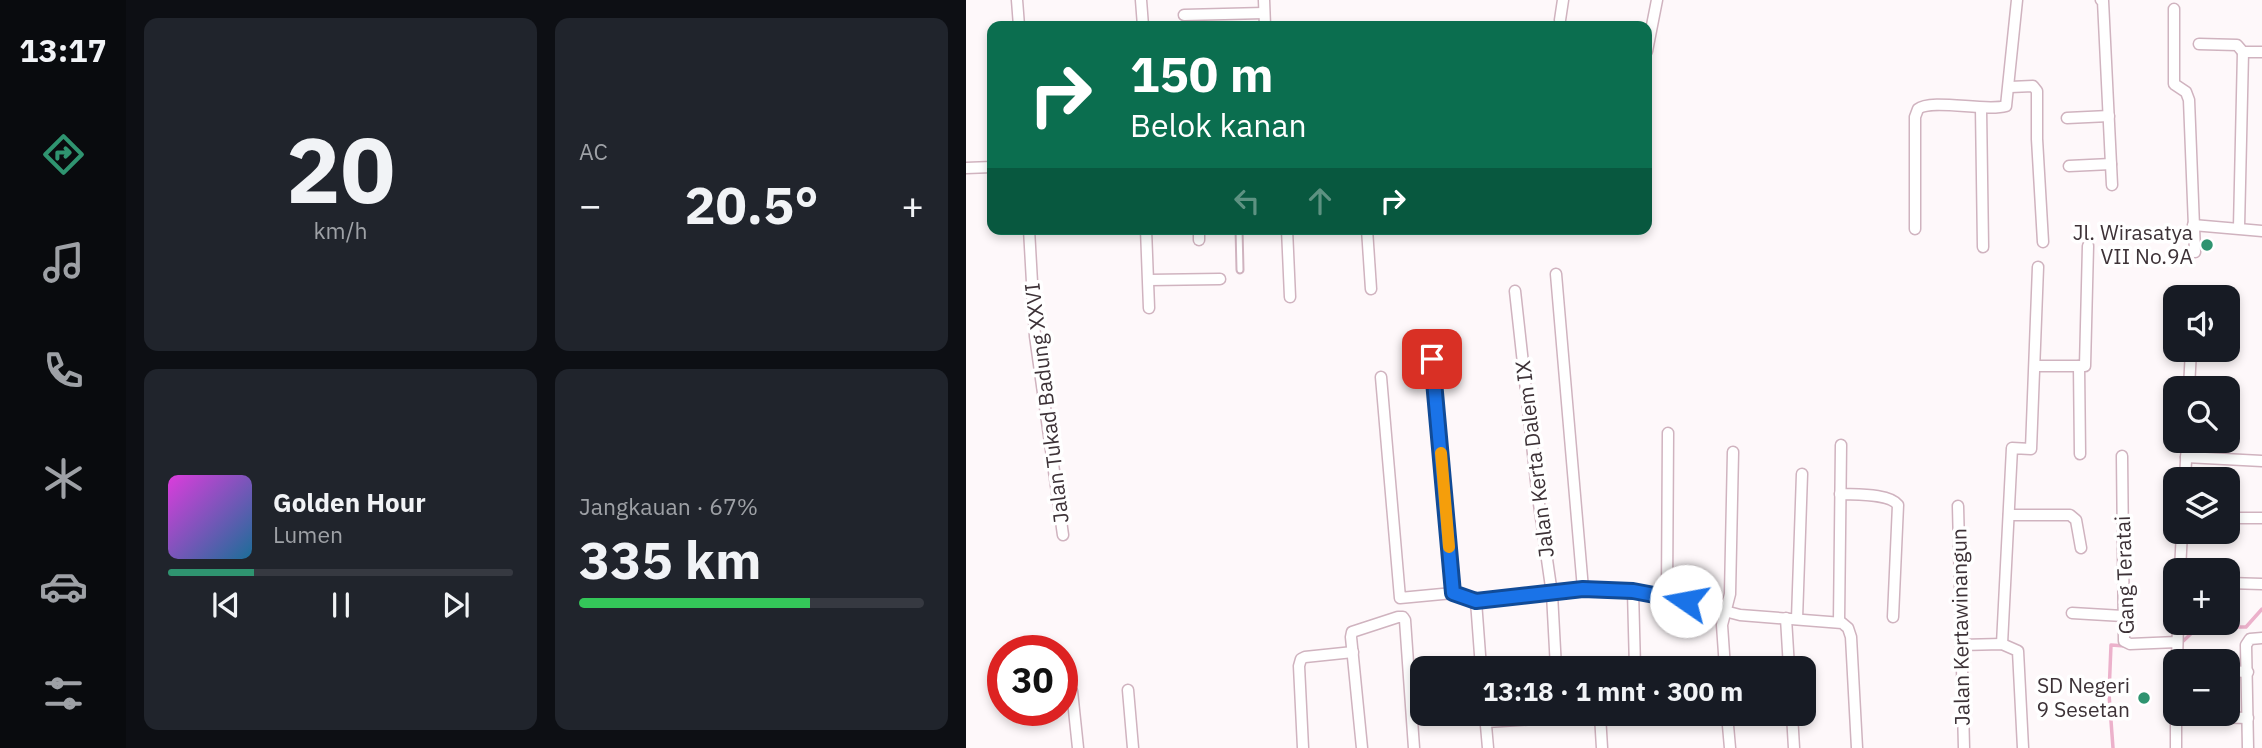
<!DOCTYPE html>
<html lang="id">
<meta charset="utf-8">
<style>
:root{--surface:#171b24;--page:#20242c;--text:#f1f3f6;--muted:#9ea1a6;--line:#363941;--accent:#2f9470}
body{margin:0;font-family:"IBM Plex Sans",sans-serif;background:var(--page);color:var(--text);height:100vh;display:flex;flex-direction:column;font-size:26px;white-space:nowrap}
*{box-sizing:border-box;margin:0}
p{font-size:23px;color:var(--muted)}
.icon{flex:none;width:38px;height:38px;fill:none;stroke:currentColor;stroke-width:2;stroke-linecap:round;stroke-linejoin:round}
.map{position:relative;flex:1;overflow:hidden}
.panel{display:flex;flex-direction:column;gap:18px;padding:18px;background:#0d0f14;width:840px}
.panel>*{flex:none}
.hud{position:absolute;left:21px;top:21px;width:665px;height:214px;border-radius:14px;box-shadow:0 4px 10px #0003;background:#0b6e4f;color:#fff;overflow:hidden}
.fabs{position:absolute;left:1197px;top:285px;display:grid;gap:14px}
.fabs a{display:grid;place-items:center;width:77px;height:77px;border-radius:14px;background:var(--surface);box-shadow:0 4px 10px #0003;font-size:35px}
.speed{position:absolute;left:21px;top:635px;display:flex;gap:14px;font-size:35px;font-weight:700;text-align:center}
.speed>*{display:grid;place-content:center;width:91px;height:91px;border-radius:50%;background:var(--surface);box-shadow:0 4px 10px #0003;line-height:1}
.speed .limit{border:10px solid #d22;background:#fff;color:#111}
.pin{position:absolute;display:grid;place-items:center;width:60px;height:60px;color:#fff;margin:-30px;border-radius:14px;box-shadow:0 4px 10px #0006}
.me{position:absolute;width:77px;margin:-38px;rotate:282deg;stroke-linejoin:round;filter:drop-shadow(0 0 5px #0008)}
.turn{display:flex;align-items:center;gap:24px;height:147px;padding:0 28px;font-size:32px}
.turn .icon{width:91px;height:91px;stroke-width:2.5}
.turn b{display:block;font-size:49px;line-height:60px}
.lanes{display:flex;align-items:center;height:66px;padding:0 28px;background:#0003;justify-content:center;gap:35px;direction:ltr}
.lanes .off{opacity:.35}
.big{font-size:52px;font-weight:700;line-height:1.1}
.panel .card{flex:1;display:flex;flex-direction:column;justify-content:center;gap:10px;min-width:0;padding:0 24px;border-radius:14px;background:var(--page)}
.panel .dial{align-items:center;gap:0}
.dial b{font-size:91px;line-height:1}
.song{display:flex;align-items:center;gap:21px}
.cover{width:84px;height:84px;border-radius:10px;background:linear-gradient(135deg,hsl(300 70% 55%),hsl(200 70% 35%))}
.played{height:7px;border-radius:4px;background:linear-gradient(90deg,var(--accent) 25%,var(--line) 25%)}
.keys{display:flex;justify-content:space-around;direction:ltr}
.heat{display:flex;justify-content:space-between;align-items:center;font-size:38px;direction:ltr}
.charge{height:10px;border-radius:5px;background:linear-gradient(90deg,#34c759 67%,var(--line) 0)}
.panel .tiles{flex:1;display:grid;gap:18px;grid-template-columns:repeat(2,1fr)}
.trip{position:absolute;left:444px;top:656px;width:406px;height:70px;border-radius:14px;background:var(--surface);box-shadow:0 4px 10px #0003;font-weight:700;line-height:70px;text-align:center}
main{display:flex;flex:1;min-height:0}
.dock{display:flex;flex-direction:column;width:126px;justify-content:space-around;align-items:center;background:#090b0e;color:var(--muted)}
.dock .icon{width:49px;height:49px}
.dock .selected{color:var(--accent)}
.dock b{font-size:32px;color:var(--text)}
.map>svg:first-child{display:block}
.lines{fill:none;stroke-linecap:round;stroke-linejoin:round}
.stream{stroke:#ecb1cb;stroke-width:3.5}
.lane-casing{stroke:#d0b3bf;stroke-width:9}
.street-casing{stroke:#d0b3bf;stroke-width:13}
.lane{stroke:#fff;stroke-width:5}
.street{stroke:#fff;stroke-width:10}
.route-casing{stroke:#114b97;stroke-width:18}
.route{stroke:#1a73e8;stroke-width:12}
.slow{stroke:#f59e0b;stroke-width:12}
.poi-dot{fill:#2f9470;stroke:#fff;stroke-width:2.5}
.labels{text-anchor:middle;stroke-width:7;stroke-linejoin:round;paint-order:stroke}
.poi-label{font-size:21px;fill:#3d3237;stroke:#fff;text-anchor:end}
.street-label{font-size:21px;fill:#3d3237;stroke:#fff}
</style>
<main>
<nav class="dock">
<b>13:17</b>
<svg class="icon selected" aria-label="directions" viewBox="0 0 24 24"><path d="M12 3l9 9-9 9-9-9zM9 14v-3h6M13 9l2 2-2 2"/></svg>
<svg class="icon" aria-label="music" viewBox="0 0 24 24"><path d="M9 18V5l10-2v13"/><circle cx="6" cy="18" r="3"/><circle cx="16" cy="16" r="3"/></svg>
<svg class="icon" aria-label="phone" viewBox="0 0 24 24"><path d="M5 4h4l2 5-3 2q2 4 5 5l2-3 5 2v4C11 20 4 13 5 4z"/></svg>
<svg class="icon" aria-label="climate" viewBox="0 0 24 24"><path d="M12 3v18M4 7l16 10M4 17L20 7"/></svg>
<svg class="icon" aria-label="car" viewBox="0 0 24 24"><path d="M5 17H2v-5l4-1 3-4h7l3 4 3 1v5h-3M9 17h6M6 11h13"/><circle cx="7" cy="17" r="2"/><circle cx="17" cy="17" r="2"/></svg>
<svg class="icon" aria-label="filters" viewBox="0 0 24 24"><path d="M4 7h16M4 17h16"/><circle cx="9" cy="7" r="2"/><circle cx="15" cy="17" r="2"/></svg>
</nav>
<section class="panel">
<div class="tiles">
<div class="card dial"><b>20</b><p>km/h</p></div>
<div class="card"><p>AC</p>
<div class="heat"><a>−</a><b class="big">20.5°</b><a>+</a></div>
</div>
<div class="card">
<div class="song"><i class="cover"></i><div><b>Golden Hour</b><p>Lumen</p></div></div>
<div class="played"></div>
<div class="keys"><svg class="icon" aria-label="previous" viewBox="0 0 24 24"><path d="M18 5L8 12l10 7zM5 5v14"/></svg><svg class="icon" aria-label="pause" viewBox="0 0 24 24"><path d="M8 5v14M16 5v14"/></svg><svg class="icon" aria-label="next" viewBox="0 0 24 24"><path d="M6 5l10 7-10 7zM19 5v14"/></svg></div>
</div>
<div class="card"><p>Jangkauan · 67%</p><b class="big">335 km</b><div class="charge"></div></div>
</div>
</section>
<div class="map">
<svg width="1296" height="748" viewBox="0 0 1296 748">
<rect width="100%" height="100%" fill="#fef8fa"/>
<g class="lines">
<!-- stream -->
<g class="stream">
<polyline points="1214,644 1230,629 1241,627 1280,627 1296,609"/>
<polyline points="1147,748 1143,694 1145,645 1159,646"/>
</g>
<defs>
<g id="lane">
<polyline points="273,229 274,270"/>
<polyline points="466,359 487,593"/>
</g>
<g id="street">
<polyline points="51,0 53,26"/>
<polyline points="175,0 177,26"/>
<polyline points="298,0 299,26"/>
<polyline points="1135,0 1137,1 1146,185"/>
<polyline points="1208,9 1208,84 1220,92 1223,100 1229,252"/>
<polyline points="218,15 298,13"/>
<polyline points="594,20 597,0"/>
<polyline points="1233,44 1271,45 1277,52 1296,52"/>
<polyline points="681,51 691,0"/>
<polyline points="1044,87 1067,86 1071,91 1071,139 1077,242"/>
<polyline points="1015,108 1017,247"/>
<polyline points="1101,118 1143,116"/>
<polyline points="1103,166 1145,164"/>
<polyline points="0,168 26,167"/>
<polyline points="1227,225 1296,231"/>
<polyline points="1273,227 1277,52"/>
<polyline points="63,229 69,336 97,535"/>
<polyline points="180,229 183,308"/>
<polyline points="233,229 233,240"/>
<polyline points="321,229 324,297"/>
<polyline points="401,229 405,289"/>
<path d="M949,229V117L952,109C965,98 1019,112 1040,106L1051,0"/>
<polyline points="590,274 617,589"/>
<polyline points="183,280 254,279"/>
<polyline points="549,291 571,490 586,594 590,668"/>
<polyline points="1069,366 1119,366 1122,246"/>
<polyline points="1113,366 1114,454"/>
<polyline points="415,377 434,598 487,593 510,601 617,589 667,591 701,596 774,615 876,623 882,628 885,637 891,748"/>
<polyline points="1223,388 1225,350"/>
<polyline points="1156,456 1158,641 1164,644 1211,642"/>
<polyline points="1220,457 1296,461"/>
<polyline points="1219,480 1221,441"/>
<path d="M874,494C889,495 923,493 932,505L927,617"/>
<polyline points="992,506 998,748"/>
<polyline points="1043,515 1104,515 1110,520 1115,548"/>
<polyline points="1262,518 1296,518"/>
<polyline points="1214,570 1216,532"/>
<polyline points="1262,583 1296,584"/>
<polyline points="667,591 669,668"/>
<polyline points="701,596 702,433"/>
<polyline points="510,601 515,668"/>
<polyline points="1106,613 1157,616"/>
<polyline points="820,618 823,668"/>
<polyline points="831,619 836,474"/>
<polyline points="873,622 875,445"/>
<polyline points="1036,644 1046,448 1065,449 1072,267"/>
<polyline points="995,645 1036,644 1052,651 1057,748"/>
<polyline points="1211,662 1212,623"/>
<polyline points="759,668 756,625 764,594 767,452"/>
<polyline points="1262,671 1282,672"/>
<polyline points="162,690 167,748"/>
<polyline points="106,691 112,748"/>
<polyline points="519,714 522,748"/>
<polyline points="761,714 764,748"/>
<polyline points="826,714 828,748"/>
<polyline points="634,715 636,748"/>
<polyline points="1210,716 1282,718"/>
<polyline points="520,722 652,714"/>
<polyline points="337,748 333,666 335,659 339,657 387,652"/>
<polyline points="396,748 385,637 386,632 432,617 437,617 439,620 448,748"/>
<polyline points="1210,748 1210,714"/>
<polyline points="1282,748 1280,645 1284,639 1296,638"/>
</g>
</defs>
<!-- lane casing -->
<use href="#lane" class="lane-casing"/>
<!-- street casing -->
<use href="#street" class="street-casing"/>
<!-- lane -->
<use href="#lane" class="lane"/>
<!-- street -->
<use href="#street" class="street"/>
</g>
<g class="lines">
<defs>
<polyline id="route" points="466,359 487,593 510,601 617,589 667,591 720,601"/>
</defs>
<!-- route casing -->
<use href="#route" class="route-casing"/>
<!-- route -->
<use href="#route" class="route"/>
<!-- slow -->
<polyline class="slow" points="475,453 483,547"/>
</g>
<!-- markers -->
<g class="poi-dot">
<circle cx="1241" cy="245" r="7"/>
<circle cx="1178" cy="698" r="7"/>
</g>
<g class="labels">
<!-- poi labels -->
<g class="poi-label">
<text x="1227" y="240">Jl. Wirasatya<tspan x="1227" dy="24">VII No.9A</tspan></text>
<text x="1164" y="693">SD Negeri<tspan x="1164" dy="24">9 Sesetan</tspan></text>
</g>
<!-- street labels -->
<g class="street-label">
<text transform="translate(81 403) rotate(-97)" y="7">Jalan Tukad Badung XXVI</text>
<text transform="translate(569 459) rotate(-97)" y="7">Jalan Kerta Dalem IX</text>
<text transform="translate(1159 575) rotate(-92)" y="7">Gang Teratai</text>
<text transform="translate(995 627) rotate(-91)" y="7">Jalan Kertawinangun</text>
</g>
</g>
</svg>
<div class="fabs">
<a><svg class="icon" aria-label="sound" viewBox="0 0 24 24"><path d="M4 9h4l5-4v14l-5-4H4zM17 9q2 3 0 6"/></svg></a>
<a><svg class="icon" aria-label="search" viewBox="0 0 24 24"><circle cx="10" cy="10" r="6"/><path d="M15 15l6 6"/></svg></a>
<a><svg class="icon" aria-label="layers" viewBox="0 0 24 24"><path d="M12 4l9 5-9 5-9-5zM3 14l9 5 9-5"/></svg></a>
<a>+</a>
<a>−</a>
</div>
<div class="speed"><div class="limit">30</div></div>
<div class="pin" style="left:466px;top:359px;background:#d93025"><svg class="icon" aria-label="arrive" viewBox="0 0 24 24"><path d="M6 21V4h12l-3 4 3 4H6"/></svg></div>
<svg class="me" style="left:720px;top:601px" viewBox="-20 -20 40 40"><circle r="19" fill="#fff"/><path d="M0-13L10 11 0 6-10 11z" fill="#1a73e8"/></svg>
<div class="trip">13:18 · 1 mnt · 300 m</div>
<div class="hud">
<div class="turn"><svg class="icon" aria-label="right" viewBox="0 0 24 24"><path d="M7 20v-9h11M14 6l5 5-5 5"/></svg><div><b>150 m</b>Belok kanan</div></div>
<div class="lanes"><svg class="icon off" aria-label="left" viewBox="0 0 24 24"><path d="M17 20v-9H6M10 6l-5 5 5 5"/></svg><svg class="icon off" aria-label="ahead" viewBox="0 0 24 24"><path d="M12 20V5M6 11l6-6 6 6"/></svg><svg class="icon" aria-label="right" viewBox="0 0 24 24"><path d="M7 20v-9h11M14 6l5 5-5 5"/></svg></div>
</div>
</div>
</main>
